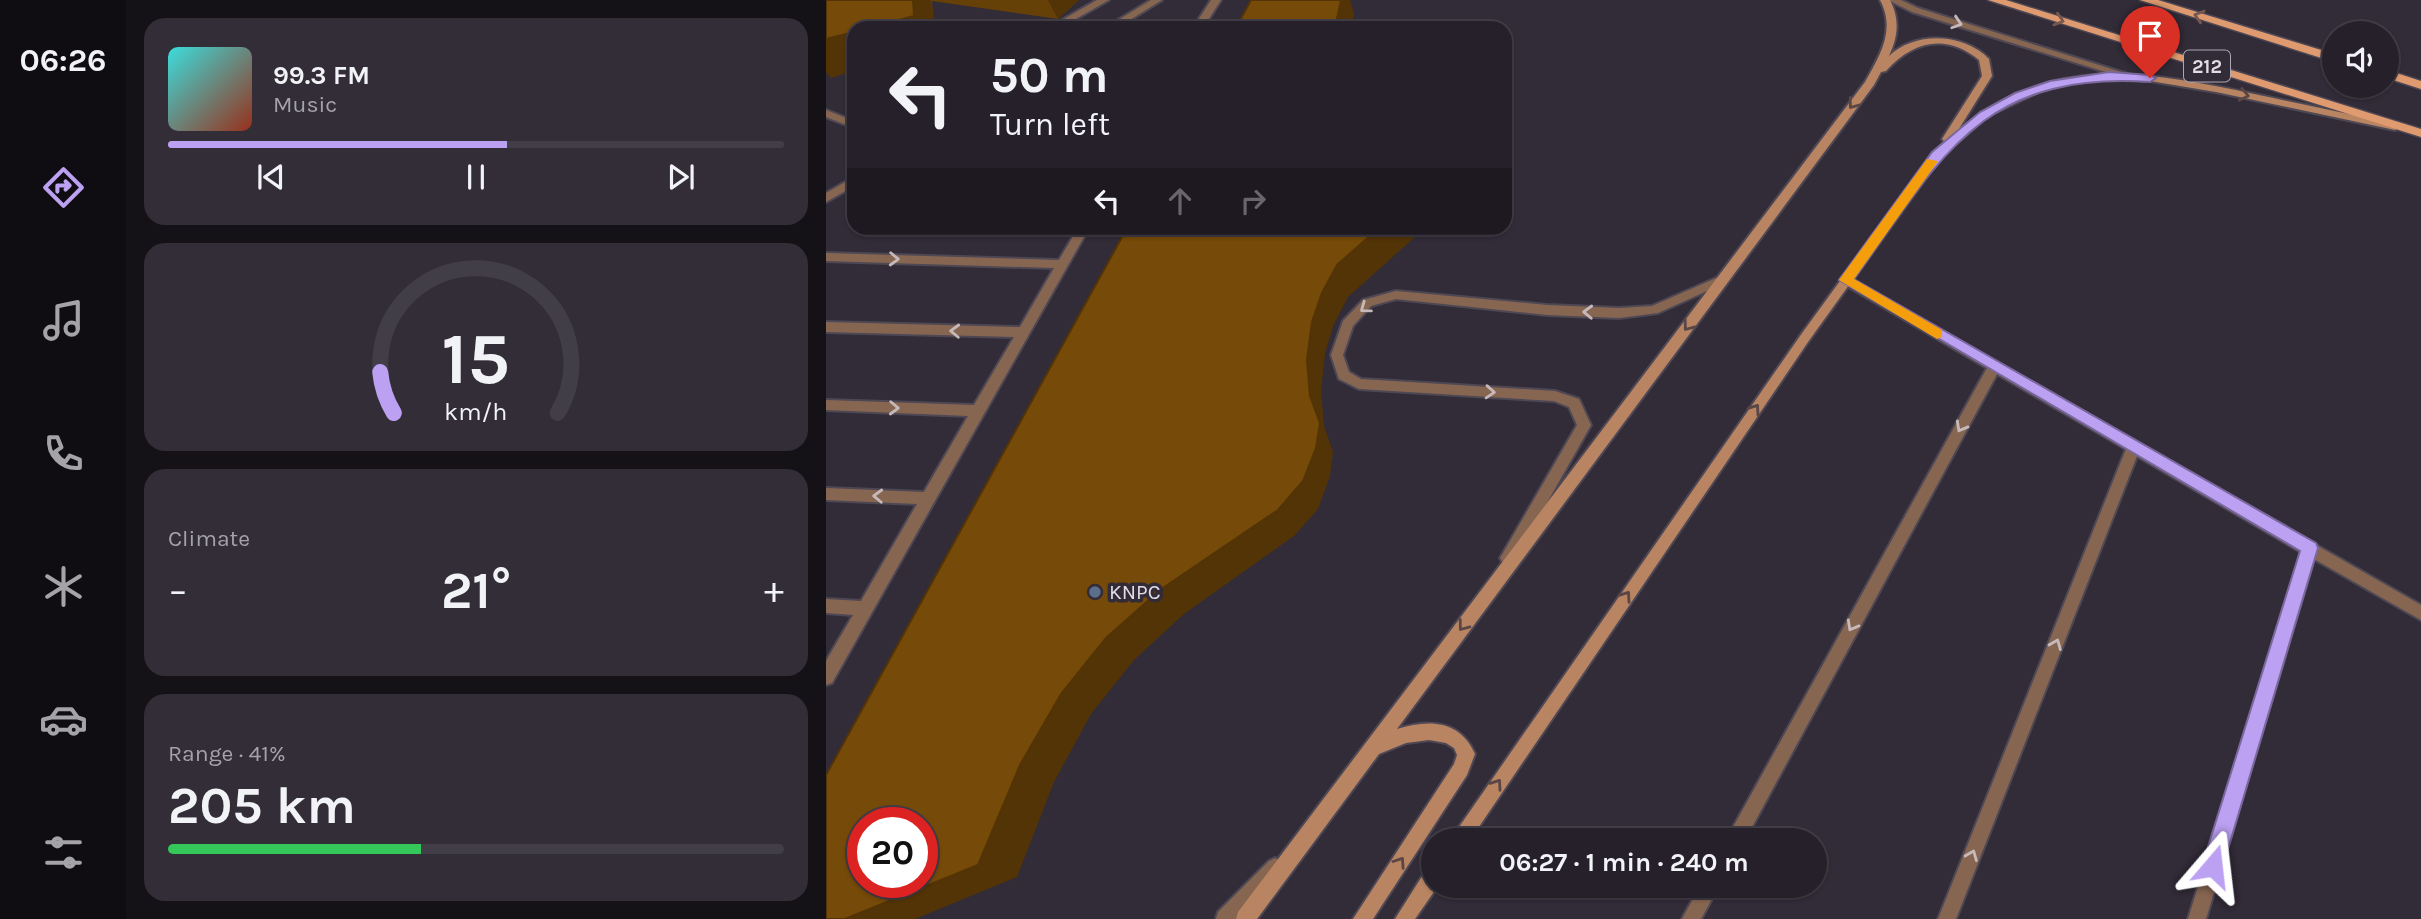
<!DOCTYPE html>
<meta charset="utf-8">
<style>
:root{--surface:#26202a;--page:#322d36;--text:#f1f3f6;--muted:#a4a3a8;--line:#423e47;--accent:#bca0f2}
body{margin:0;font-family:Karla,sans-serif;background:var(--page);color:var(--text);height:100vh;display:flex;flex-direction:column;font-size:26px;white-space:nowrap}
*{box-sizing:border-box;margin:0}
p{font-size:23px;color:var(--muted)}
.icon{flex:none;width:38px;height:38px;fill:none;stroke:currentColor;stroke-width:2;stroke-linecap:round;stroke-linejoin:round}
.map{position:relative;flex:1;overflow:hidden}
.details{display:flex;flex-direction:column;gap:18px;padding:18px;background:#151217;width:700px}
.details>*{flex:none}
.banner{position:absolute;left:21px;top:21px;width:665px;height:214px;border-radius:21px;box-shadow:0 2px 5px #0004,0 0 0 2px var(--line);background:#26202a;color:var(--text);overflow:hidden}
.buttons{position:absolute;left:1496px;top:21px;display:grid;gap:14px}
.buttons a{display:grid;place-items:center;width:77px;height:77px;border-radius:50%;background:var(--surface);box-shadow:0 2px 5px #0004,0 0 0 2px var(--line);font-size:35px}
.speed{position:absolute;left:21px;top:807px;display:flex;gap:14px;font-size:35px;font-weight:700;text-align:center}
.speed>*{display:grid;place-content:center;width:91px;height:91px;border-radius:50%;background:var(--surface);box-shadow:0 2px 5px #0004,0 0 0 2px var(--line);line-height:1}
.speed .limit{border:10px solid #d22;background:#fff;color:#111}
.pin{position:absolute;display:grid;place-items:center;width:60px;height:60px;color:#fff;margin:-72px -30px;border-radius:50% 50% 50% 0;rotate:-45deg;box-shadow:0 0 7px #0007}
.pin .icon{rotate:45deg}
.me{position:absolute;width:77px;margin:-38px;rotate:17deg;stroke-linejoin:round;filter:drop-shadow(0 0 5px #0008)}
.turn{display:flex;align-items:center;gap:24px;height:147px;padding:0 28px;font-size:32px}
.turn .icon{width:91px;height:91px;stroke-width:2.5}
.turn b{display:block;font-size:49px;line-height:60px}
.lanes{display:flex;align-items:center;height:66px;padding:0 28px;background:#0003;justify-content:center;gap:35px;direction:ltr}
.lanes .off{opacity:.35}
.big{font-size:52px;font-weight:700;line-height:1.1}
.details .card{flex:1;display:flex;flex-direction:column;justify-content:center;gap:10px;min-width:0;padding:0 24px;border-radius:21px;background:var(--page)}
.details .dial{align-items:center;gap:0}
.dial svg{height:182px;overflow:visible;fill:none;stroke:var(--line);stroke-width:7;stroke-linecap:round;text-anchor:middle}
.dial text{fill:var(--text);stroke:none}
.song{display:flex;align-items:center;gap:21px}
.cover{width:84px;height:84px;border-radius:10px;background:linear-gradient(135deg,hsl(180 70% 55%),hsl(10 70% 35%))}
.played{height:7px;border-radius:4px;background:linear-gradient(90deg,var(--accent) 55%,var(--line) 55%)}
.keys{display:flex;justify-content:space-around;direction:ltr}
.heat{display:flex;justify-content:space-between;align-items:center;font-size:38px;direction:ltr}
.charge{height:10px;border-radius:5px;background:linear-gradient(90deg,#34c759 41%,var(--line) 0)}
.trip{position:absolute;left:595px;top:828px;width:406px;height:70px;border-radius:35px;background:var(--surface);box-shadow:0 2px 5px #0004,0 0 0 2px var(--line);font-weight:700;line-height:70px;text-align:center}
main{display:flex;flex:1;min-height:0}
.tab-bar{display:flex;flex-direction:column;width:126px;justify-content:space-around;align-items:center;background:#0f0d11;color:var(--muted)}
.tab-bar .icon{width:49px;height:49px}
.tab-bar .current{color:var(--accent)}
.tab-bar b{font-size:32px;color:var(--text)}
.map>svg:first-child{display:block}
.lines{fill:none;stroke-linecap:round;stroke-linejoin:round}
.lane-casing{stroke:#4e4754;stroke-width:4}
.secondary-casing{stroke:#4e4754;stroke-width:4}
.primary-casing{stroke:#4e4754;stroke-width:3}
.lane{fill:#876651;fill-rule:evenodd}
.secondary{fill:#b88462;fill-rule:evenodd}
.primary{fill:#df9b6f;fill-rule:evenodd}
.wall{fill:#654007}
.shaded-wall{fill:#533406}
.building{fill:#764a08;stroke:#533406;stroke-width:2;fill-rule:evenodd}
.oneway{stroke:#77584e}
.oneway2{stroke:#c6b9b9}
.oneway3{stroke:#5a4645}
.route{fill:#bca0f2;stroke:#7a689d;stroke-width:2}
.slow{fill:#f59e0b}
.service-dot{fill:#5c6f8a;stroke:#322b38;stroke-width:2.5}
.labels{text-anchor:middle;stroke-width:7;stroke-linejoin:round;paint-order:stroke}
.shield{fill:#322b38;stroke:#aca7b1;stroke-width:2}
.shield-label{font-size:19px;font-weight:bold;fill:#e1dce5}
.poi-label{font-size:21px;fill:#e1dce5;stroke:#322b38;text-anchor:start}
</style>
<main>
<nav class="tab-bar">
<b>06:26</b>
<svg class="icon current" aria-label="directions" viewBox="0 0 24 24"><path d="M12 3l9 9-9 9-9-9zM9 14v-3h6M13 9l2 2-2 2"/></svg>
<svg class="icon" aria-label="music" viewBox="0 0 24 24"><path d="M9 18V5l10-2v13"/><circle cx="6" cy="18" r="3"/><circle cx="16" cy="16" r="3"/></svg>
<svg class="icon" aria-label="phone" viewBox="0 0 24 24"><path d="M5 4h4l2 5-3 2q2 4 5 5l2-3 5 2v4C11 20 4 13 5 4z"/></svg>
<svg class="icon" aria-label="climate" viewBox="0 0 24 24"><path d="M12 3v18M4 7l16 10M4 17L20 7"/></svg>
<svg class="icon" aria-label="car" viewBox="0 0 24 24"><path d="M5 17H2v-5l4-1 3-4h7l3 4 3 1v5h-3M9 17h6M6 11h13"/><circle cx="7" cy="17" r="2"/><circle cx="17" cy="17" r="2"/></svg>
<svg class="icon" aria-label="filters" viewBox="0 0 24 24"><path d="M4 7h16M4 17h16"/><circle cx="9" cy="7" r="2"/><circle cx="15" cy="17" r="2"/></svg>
</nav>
<section class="details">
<div class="card">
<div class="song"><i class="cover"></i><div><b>99.3 FM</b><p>Music</p></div></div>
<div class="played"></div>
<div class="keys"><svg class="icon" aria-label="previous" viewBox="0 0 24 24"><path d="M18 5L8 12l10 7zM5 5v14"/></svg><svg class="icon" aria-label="pause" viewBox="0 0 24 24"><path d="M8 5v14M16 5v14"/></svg><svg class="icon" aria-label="next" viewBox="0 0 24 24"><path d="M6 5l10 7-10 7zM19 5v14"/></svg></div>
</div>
<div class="card dial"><svg viewBox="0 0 100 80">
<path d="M14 69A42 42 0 1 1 86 69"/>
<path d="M14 69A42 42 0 0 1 8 51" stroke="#bca0f2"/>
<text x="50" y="56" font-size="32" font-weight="700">15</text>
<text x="50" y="72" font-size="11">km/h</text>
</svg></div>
<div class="card"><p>Climate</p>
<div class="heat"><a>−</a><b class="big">21°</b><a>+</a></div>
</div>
<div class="card"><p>Range · 41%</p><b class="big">205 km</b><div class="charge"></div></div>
</section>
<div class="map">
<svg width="1595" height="919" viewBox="0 0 1595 919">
<rect width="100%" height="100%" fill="#322b38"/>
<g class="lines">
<defs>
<g id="lane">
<polygon points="271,0 283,0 234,28 222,28"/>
<polygon points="325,0 336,0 291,28 279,28"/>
<polygon points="385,0 395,0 377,28 367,28"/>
<polygon points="1062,0 1075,0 1092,8 1308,76 1299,78 1086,12"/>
<polygon points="0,110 28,121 28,128 0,117"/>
<polygon points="28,177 28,186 0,202 0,193"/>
<polygon points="252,228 263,228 6,683 0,685 0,661 27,615 0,613 0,599 35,601 91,504 0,500 0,488 98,492 142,416 0,410 0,400 148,405 188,337 0,332 0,322 194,327 228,268 0,261 0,253 233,260"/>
<polygon points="897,275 901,276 903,279 901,282 832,313 793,318 721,315 570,299 545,306 527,326 517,355 523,372 535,379 729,391 753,399 765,425 687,563 682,565 677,563 674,558 677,553 751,425 743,407 728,401 533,389 513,379 505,355 517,321 537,300 570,291 721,305 793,308 826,306"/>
<polygon points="1020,276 1595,605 1595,620 1488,559 1380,919 1362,919 1475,552 1311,456 1130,919 1112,919 1300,449 1171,374 919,840 900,840 1161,368 1016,283 1014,280 1016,277"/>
<polygon points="449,858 455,861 458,867 455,873 412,919 390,919 392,912 443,861"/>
<polygon points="874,886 893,886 875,919 856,919"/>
</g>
<g id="secondary">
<path d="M1054,0H1064C1074,20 1072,36 1063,56C1089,31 1138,33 1163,59L1166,76L1131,132C1222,53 1320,71 1428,94C1475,104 1522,114 1569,124L1574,127L1569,130L1390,92L1324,81L1283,79L1246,83L1215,91L1162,116L1115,157L982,342L644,840H624L974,336L1107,153L1119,142L1116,139L1156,76L1153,60C1120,33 1087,41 1060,71L1055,72L1048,85L571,729C603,719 634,720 649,754L641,775L547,919H527L628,764L631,755L628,748L620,743L603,740L580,743L553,754L431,919H410L412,912L1039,82C1054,55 1070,30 1054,0Z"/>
<polygon points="607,868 607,886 612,886 589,919 569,919 600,870"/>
</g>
<g id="primary">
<polygon points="1162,0 1180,0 1595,129 1595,137"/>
<polygon points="1314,0 1332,0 1508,54 1508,62"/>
<polygon points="1561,70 1595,81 1595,89 1561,78"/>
</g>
</defs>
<!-- lane casing -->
<use href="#lane" class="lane-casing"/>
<!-- secondary casing -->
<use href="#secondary" class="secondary-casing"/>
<!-- primary casing -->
<use href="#primary" class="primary-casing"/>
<!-- lane -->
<use href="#lane" class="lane"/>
<!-- secondary -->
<use href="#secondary" class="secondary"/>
<!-- primary -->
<use href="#primary" class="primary"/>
</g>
<!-- wall -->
<polygon class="wall" points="0,0 253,0 232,19 106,1 108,28 28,28 5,78"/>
<!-- shaded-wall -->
<g class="shaded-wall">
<polygon points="87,0 105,0 108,28 42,28"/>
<polygon points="222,0 253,0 232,19"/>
<polygon points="515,0 524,0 528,14 525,28 509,28"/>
<polygon points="28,32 28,71 5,78 0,72 0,39"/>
<polygon points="553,228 599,228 522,297 508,324 499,353 495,391 498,426 507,452 504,476 492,509 468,536 358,614 308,660 265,714 228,782 191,877 89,919 19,919 194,765 235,694 280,638 481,360 486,322 496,293 511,265"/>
</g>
<!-- building -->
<g class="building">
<polygon points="0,0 87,0 88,16 42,28 28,28 28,32 0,39"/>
<polygon points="425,0 515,0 509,28 410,28"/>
<path d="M301,228H553L511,265L496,293L486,322L481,360L484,396L494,423L490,448L477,481L452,510L334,590L280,638L235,694L194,765L152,865L19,919H0V775ZM37,822H96V882H37Z"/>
</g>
<!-- one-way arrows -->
<defs><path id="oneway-chevron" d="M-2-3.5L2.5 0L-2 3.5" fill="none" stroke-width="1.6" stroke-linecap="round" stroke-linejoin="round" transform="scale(1.75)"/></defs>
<g class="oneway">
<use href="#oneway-chevron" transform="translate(1373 16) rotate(-163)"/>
<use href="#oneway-chevron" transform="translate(1233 20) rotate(17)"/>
</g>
<g class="oneway2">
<use href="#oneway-chevron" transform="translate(1131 23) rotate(18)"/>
<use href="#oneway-chevron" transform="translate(68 259) rotate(2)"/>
<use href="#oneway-chevron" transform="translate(539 308) rotate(144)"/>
<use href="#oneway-chevron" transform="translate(762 312) rotate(-178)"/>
<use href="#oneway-chevron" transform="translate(129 331) rotate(-178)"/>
<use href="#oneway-chevron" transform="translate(664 392) rotate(4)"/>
<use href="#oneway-chevron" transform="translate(68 408) rotate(2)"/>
<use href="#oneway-chevron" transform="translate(1135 427) rotate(119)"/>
<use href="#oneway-chevron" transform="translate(52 496) rotate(-178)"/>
<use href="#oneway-chevron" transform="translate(1026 626) rotate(119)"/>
<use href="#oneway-chevron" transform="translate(1230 644) rotate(-68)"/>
<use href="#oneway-chevron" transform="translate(1146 855) rotate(-68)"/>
</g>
<g class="oneway3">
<use href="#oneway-chevron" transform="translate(1418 95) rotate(12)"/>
<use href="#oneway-chevron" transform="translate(1027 104) rotate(127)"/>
<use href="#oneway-chevron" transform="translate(862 326) rotate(127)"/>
<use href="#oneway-chevron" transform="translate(929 409) rotate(-55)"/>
<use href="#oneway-chevron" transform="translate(800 596) rotate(-55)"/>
<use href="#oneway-chevron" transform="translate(637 626) rotate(127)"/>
<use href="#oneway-chevron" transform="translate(671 784) rotate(-55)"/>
<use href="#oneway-chevron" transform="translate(574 862) rotate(-56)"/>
</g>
<!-- route -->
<path class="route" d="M1283,72L1324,75L1330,78L1324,82C1156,71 1115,157 1028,279L1490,543L1492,548L1397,866L1394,873L1387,876L1380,873L1376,866L1474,551L1013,280L1106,152L1154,112L1189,93L1224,81Z"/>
<!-- slow -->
<polygon class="slow" points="1101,159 1112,161 1028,279 1116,330 1116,337 1111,339 1013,280"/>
<!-- markers -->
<circle class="service-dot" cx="269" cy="592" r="7"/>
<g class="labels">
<!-- shield labels -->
<rect class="shield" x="1358" y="50.5" width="46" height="31" rx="5"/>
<g class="shield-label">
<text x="1381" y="73">212</text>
</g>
<!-- poi labels -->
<g class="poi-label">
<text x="283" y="599">KNPC</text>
</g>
</g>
</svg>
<div class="buttons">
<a><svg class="icon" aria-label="sound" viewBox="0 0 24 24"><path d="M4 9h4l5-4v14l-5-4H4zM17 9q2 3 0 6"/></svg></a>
</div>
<div class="speed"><div class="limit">20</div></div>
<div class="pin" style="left:1324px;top:78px;background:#d93025"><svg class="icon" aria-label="arrive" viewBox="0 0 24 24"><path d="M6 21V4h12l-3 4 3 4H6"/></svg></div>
<svg class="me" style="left:1387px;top:866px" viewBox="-20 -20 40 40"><path d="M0-17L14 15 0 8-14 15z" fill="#bca0f2" stroke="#fff" stroke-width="4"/></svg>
<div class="trip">06:27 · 1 min · 240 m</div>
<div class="banner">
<div class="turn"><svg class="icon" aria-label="left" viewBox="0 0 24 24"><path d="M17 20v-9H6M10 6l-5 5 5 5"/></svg><div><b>50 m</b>Turn left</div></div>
<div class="lanes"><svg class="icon" aria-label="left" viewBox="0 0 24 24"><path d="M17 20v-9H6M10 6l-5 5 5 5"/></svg><svg class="icon off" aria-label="ahead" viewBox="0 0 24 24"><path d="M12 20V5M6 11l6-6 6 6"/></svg><svg class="icon off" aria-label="right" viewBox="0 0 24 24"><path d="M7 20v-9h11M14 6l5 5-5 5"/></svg></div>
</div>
</div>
</main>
